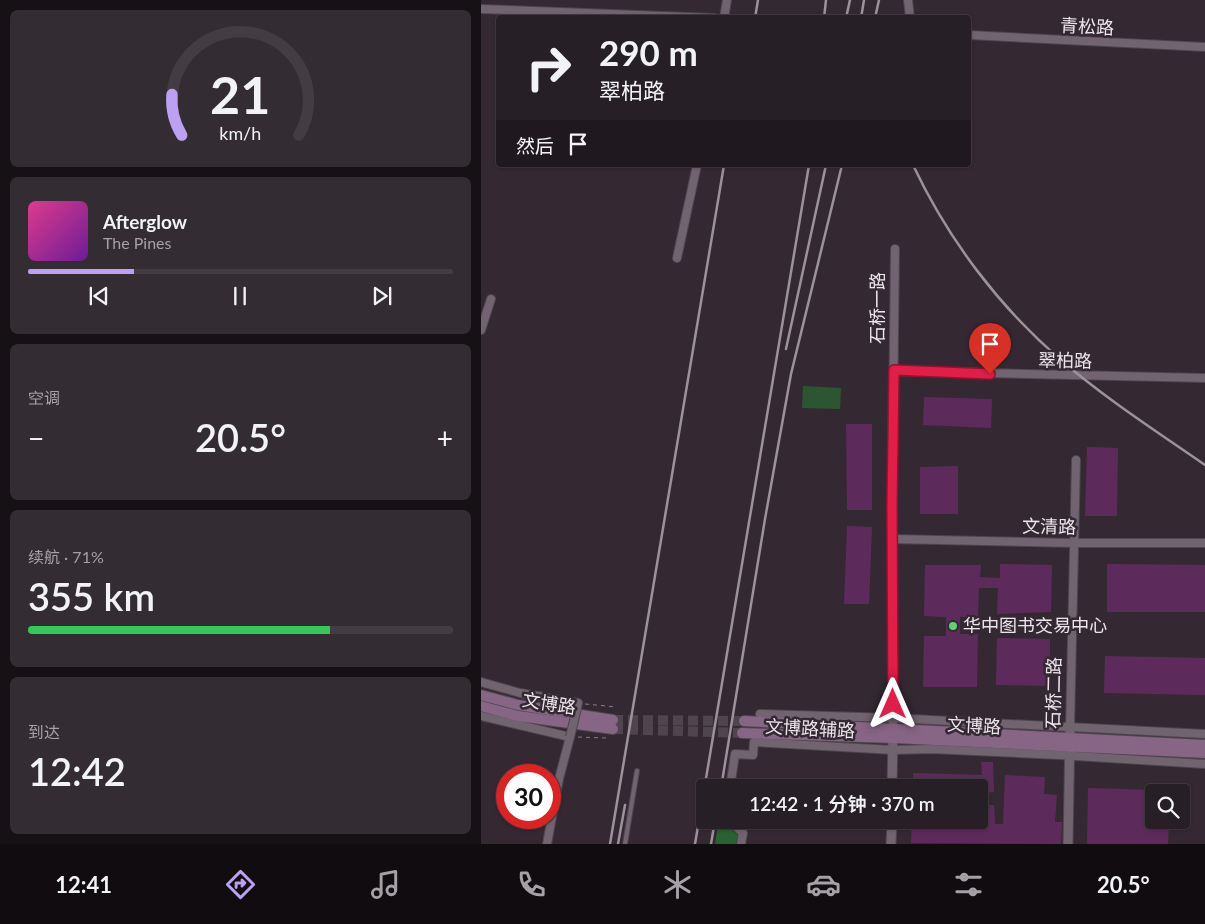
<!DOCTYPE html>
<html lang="zh">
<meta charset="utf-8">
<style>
:root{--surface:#271f26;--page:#332c32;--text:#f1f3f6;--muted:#a4a2a7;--line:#433d43;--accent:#bca0f2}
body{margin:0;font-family:Lato,"Noto Sans SC",sans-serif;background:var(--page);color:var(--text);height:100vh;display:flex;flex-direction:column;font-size:19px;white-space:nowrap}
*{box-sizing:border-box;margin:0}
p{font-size:16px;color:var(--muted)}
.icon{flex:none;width:28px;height:28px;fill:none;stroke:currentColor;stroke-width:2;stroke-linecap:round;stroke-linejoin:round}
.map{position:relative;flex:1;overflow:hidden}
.drawer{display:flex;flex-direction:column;gap:10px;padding:10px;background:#151115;width:481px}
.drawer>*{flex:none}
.banner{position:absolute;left:15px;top:15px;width:475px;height:152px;border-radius:5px;box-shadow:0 1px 4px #0004,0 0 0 1px var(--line);background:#271f26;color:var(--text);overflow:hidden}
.tools{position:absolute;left:664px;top:784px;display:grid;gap:10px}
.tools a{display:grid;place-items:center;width:45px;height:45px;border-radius:5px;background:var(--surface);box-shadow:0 1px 4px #0004,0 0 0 1px var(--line);font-size:25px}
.speed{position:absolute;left:15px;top:764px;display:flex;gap:10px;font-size:25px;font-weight:700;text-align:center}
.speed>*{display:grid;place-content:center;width:65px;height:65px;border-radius:50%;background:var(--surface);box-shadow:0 1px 4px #0004,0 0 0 1px var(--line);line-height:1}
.speed .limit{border:8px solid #d22;background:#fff;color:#111}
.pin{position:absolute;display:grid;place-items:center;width:42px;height:42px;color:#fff;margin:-51px -21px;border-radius:50% 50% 50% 0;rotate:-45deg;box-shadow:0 0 5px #0007}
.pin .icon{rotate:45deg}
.me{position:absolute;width:55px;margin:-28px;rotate:0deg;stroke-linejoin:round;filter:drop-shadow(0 0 4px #0008)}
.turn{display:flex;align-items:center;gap:18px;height:105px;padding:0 20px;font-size:22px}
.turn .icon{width:65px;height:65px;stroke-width:2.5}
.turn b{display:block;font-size:35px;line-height:42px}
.then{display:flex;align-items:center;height:48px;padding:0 20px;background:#0003;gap:10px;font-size:19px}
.big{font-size:38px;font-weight:600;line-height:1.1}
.drawer .tile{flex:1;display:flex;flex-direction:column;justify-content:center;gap:8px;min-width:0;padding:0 18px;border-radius:8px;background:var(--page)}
.drawer .dial{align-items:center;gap:0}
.dial svg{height:130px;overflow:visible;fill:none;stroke:var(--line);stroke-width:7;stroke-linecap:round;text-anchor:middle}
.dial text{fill:var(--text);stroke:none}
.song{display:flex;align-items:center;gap:15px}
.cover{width:60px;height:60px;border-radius:8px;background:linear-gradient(135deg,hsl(330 70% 55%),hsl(280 70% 35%))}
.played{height:5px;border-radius:2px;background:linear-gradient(90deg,var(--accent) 25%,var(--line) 25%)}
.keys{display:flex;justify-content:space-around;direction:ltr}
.heat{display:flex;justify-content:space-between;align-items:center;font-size:28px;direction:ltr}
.charge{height:8px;border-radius:4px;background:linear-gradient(90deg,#34c759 71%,var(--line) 0)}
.trip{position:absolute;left:215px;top:779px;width:292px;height:50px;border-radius:5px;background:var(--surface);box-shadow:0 1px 4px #0004,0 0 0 1px var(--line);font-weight:600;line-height:50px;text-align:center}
.tabs{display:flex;height:80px;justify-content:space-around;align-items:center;background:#100c0f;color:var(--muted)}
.tabs .icon{width:35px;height:35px}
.tabs .on{color:var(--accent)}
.tabs b{font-size:22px;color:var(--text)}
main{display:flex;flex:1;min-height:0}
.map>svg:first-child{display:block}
.green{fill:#2c5631}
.forest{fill:#296231}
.building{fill:#5d2b5b}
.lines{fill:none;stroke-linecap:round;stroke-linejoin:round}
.secondary-tunnel{stroke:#50454f;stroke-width:10;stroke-dasharray:10 5;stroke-linecap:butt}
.service-casing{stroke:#4e454d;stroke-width:6}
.minor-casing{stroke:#4e454d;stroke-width:10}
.tertiary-casing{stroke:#4e454d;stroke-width:11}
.secondary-casing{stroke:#4e454d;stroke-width:12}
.path{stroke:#877d86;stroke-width:1;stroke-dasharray:4 4;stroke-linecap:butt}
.service{stroke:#716470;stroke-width:4}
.minor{stroke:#716470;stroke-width:8}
.tertiary{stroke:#716470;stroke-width:9}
.secondary{stroke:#876585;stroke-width:10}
.rail{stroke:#9b929a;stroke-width:2.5}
.minor-bridge-casing{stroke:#4e454d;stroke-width:10;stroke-linecap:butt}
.minor-bridge{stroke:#716470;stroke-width:8}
.route-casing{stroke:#92132f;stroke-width:12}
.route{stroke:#e11d48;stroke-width:9}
.poi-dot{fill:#5bd56e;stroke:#342933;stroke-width:2}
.labels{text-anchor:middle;stroke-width:5;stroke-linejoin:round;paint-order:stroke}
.street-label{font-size:18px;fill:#ede5ec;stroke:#342933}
.poi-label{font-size:18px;fill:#ede5ec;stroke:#342933;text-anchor:start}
</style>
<main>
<section class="drawer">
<div class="tile dial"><svg viewBox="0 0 100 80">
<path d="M14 69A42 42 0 1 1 86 69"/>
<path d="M14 69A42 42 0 0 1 8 44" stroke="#bca0f2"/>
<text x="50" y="56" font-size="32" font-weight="700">21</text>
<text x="50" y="72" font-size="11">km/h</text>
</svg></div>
<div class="tile">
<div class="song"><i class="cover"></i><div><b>Afterglow</b><p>The Pines</p></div></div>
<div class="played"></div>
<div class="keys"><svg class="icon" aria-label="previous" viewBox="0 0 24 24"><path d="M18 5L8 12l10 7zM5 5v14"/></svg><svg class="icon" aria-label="pause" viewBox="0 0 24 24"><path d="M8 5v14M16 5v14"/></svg><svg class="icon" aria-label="next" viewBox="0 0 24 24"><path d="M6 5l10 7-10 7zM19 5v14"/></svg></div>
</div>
<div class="tile"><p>空调</p>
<div class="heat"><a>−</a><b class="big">20.5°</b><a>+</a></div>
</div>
<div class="tile"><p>续航 · 71%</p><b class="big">355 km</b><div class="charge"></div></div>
<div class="tile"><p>到达</p><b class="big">12:42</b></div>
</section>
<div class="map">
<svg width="724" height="844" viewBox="0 0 724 844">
<rect width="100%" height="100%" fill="#342933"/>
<!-- green -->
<polygon class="green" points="322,386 360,388 359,409 321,408"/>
<!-- forest -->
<polygon class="forest" points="238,820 257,835 255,844 234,844"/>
<!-- building -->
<g class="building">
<polygon points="443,397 511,399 510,428 442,425"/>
<polygon points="365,424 391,424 391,510 366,510"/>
<polygon points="606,447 637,448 636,516 604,516"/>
<polygon points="477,466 477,514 439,514 439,467"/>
<polygon points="366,526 391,527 388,604 363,604"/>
<polygon points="519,564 571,565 570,612 516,614 517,588 498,588 497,617 479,617 479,634 497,634 496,687 442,687 443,636 465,636 465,617 443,616 444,565 500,565 499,577 519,578"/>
<polygon points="626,564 724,565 724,612 626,612"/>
<polygon points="516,638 569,639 569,686 515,685"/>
<polygon points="624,656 724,658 724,695 623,693"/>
<polygon points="500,762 512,762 513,792 501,793 501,788 432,788 432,773 501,775"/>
<polygon points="524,775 564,777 563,794 576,795 574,822 581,822 580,844 430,843 431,820 502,820 502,805 513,805 514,824 522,824"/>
<polygon points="607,788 672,790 672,820 688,820 687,844 606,844"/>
</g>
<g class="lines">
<!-- secondary-tunnel -->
<g class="secondary-tunnel">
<polyline points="132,720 263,721"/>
<polyline points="132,729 261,733"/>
</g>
<defs>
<polyline id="service" points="144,844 156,771"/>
<g id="minor">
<polyline points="427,0 429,18"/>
<polyline points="0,9 233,18"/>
<polyline points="243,18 246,0"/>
<polyline points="488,35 724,47"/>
<polyline points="196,258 216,165"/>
<polyline points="0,330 10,299"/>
<polyline points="413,371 724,378"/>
<polyline points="411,539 593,543 724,543"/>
<polyline points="0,682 39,693 97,703 96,708"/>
<polyline points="279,714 412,718 724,734"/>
<polyline points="0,716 89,737 78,779 66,844"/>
<polyline points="589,728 595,460"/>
<polyline points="412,729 411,505 414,249"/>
<polyline points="249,788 254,754 272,755 273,742 412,750 451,749 578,755 724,764"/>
<polyline points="248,820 262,833 260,844"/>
</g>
<g id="tertiary">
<polyline points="411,788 412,733"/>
<polyline points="410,844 411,820"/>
<polyline points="587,844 589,728"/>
</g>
<g id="secondary">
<polyline points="0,695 37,705 132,720"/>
<polyline points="0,706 37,716 132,729"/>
<polyline points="263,721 724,745"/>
<polyline points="261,733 413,738 724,753"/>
</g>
</defs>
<!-- service casing -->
<use href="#service" class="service-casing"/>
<!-- minor casing -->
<use href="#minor" class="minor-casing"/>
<!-- tertiary casing -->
<use href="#tertiary" class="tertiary-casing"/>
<!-- secondary casing -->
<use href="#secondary" class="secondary-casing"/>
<!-- path -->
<g class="path">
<polyline points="104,704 136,707"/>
<polyline points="97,737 125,738"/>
</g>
<!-- service -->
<use href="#service" class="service"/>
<!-- minor -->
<use href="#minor" class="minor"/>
<!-- tertiary -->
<use href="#tertiary" class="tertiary"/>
<!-- secondary -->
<use href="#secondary" class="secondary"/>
<!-- rail -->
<g class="rail">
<polyline points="274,18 277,0"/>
<polyline points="343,18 345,0"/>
<polyline points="365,18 369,0"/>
<polyline points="380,18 383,0"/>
<polyline points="394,18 398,0"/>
<path d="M432,165C467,239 518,307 580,360C625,399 675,431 724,465"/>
<polyline points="305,349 345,165"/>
<polyline points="240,788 284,519 310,374 361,165"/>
<polyline points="129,844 243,165"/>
<polyline points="137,844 144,805"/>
<polyline points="214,844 328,165"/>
<polyline points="230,844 234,820"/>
</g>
<defs>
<polyline id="minor-bridge" points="89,737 96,708"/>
</defs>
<!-- minor-bridge casing -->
<use href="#minor-bridge" class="minor-bridge-casing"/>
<!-- minor-bridge -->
<use href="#minor-bridge" class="minor-bridge"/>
</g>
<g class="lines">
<defs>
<polyline id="route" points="412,704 411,504 413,370 509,374"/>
</defs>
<!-- route casing -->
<use href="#route" class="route-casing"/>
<!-- route -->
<use href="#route" class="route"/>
</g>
<!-- markers -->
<circle class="poi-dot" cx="472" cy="626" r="5"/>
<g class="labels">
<!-- street labels -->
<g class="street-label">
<text transform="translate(606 27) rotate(3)" y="6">青松路</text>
<text transform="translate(397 308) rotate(-90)" y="6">石桥一路</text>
<text transform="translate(584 361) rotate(1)" y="6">翠柏路</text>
<text transform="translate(568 527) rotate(1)" y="6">文清路</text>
<text transform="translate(573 693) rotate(-89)" y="6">石桥二路</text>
<text transform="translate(68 704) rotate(9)" y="6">文博路</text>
<text transform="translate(493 726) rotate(3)" y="6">文博路</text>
<text transform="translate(329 729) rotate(3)" y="6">文博路辅路</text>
</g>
<!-- poi labels -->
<g class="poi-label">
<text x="482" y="632">华中图书交易中心</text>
</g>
</g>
</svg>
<div class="tools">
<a><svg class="icon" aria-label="search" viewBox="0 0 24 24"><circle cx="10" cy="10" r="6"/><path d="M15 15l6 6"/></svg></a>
</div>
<div class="speed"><div class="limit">30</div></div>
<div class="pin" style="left:509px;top:374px;background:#d93025"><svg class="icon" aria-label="arrive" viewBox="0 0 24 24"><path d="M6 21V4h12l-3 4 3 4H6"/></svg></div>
<svg class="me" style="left:412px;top:704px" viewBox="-20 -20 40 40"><path d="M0-17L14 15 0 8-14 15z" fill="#e11d48" stroke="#fff" stroke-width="4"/></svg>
<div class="trip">12:42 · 1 分钟 · 370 m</div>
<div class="banner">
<div class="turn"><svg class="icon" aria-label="right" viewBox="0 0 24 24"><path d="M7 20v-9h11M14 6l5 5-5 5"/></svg><div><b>290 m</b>翠柏路</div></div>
<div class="then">然后<svg class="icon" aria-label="arrive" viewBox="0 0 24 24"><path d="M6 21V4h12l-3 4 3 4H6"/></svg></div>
</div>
</div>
</main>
<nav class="tabs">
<b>12:41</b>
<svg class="icon on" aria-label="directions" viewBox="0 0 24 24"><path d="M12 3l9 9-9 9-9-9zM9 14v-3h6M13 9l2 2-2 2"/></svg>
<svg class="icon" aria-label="music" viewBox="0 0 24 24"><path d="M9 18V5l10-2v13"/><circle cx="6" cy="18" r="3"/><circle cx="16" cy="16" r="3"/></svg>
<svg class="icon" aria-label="phone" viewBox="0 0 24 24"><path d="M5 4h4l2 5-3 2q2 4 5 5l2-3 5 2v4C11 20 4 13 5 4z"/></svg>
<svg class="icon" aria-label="climate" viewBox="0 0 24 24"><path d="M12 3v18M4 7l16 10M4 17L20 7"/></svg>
<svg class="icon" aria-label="car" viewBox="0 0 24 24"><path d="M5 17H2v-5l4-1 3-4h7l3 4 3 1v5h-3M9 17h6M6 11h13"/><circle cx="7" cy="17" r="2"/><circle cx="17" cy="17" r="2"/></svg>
<svg class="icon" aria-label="filters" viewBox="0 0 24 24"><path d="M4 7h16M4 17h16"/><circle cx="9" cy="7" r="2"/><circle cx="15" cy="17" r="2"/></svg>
<b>20.5°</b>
</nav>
